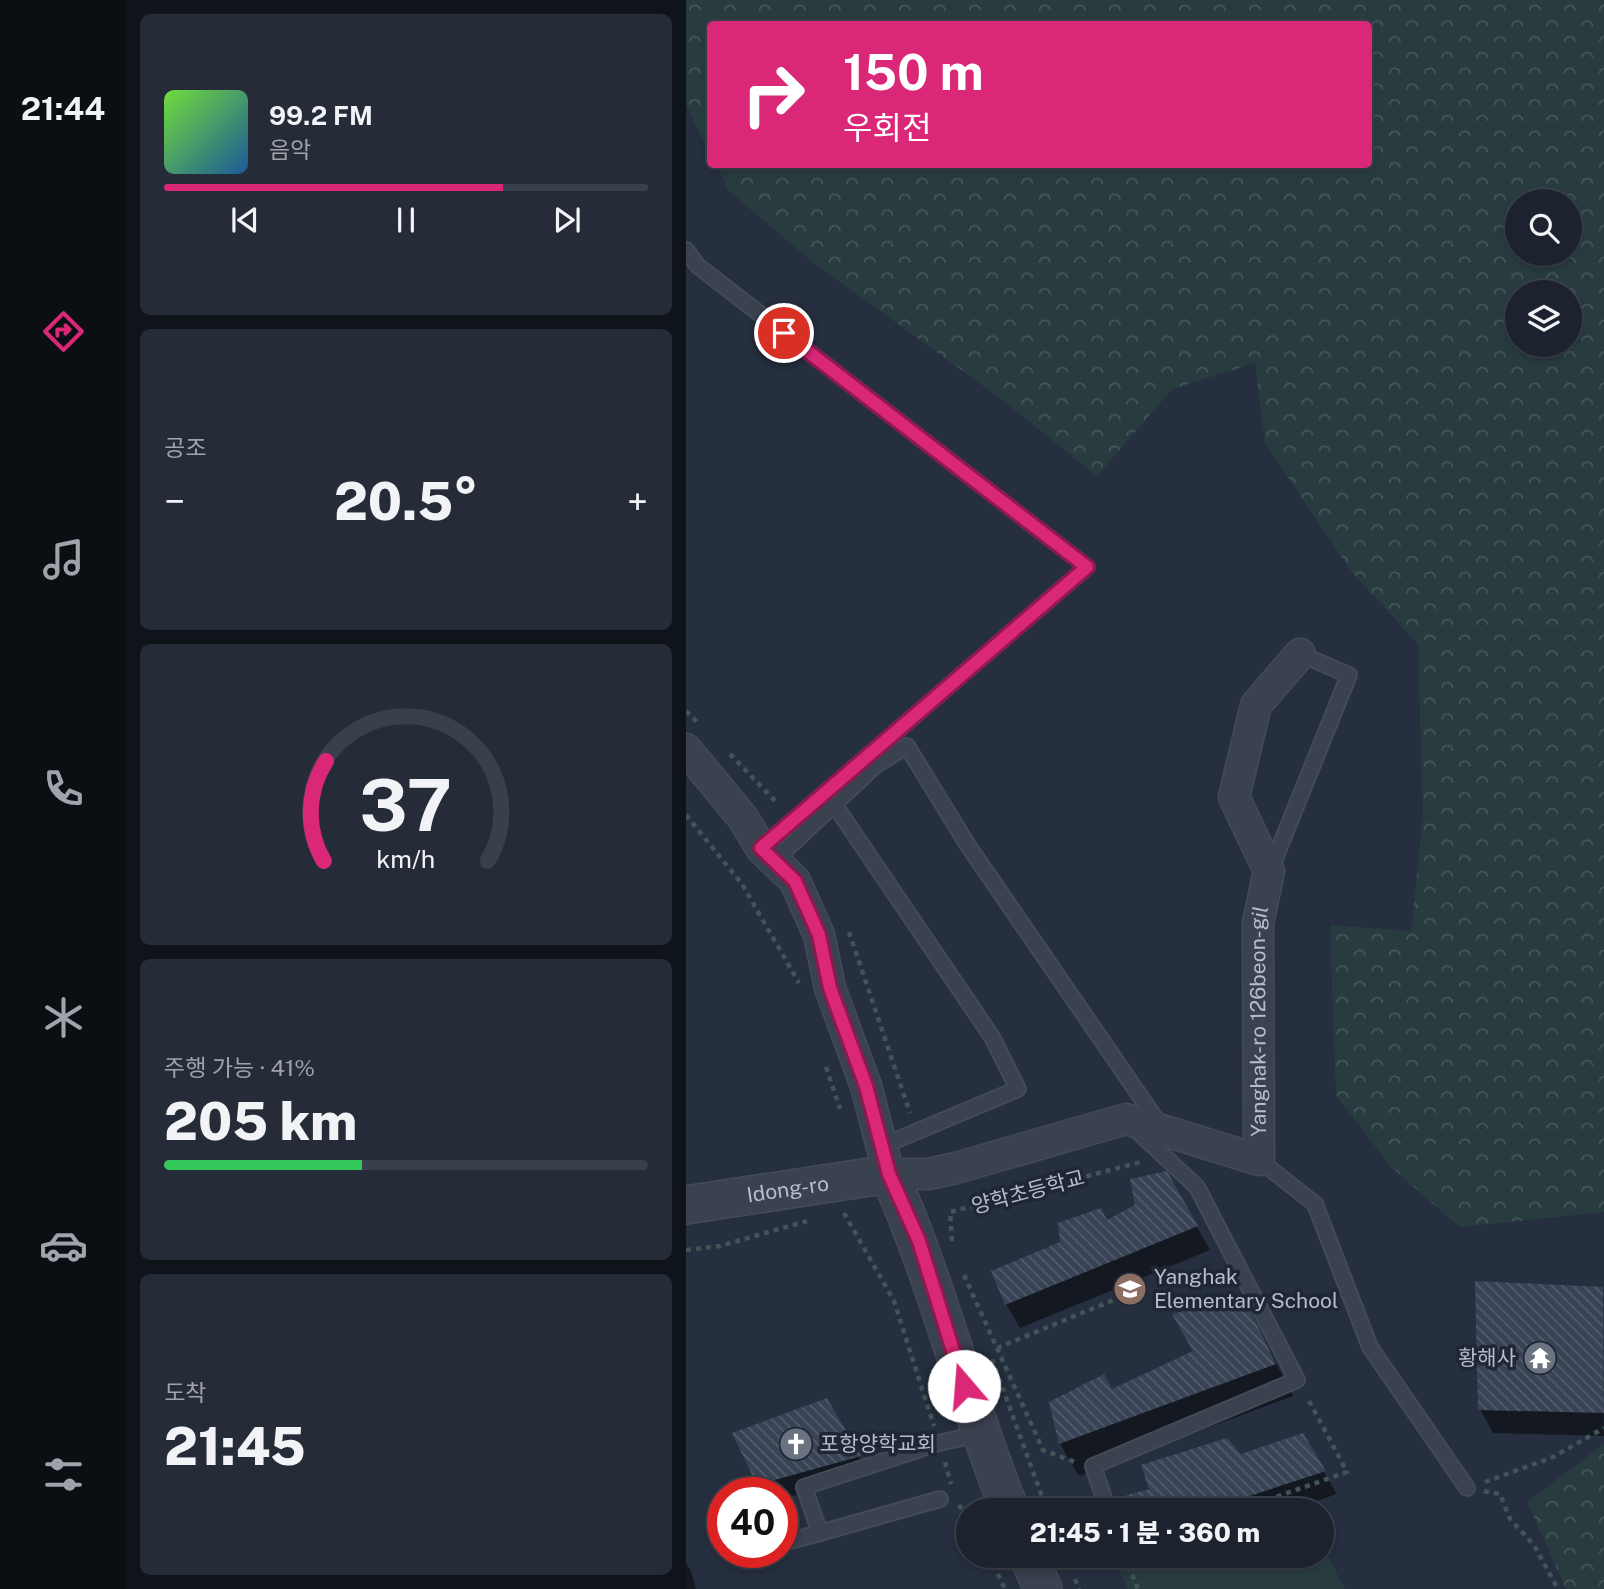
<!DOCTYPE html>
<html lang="ko">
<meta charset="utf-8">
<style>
:root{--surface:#1c232f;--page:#252b37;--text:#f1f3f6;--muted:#a0a4aa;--line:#3a404b;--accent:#db2777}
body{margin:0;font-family:"Public Sans","Noto Sans KR",sans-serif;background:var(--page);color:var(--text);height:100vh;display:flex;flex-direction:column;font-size:26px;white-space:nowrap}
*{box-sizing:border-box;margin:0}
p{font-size:23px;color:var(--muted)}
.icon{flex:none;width:38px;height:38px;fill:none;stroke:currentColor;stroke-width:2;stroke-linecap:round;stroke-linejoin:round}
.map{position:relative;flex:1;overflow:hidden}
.drawer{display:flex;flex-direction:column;gap:14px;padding:14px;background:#0f131a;width:560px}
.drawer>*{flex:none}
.top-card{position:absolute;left:21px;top:21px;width:665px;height:147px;border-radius:7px;box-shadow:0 4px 10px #0003,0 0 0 2px var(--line);background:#db2777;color:#fff;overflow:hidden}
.buttons{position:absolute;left:819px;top:189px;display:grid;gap:14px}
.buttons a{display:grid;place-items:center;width:77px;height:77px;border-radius:50%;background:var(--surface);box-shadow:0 4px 10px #0003,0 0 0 2px var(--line);font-size:35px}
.speed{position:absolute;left:21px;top:1477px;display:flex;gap:14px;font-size:35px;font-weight:700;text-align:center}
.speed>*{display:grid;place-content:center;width:91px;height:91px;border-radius:50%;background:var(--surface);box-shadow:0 4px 10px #0003,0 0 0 2px var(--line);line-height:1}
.speed .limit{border:10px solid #d22;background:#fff;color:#111}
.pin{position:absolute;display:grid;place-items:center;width:60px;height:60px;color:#fff;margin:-30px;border:4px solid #fff;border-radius:50%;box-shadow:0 2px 7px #0007}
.me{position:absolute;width:77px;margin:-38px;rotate:342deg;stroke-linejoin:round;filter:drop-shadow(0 0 5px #0008)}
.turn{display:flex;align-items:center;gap:24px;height:147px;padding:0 21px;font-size:32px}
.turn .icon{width:91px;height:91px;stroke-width:2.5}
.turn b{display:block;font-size:49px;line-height:60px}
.big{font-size:52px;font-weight:800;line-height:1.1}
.drawer .card{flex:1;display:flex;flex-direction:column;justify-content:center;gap:10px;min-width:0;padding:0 24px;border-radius:10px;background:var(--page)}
.drawer .dial{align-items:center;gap:0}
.dial svg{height:182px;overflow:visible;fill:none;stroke:var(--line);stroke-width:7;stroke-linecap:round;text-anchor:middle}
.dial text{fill:var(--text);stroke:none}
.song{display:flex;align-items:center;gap:21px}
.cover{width:84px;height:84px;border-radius:10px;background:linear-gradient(135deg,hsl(100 70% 55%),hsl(210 70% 35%))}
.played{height:7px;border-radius:4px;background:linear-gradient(90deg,var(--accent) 70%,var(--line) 70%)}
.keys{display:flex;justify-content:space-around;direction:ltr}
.heat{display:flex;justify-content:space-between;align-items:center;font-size:38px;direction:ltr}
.charge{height:10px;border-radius:5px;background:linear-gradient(90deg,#34c759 41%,var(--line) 0)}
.trip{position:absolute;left:270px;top:1498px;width:378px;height:70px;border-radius:35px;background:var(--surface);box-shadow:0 4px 10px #0003,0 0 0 2px var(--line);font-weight:800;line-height:70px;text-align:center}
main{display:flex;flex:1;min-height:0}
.menu{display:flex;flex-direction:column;width:126px;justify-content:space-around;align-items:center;background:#0b0e13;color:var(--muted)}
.menu .icon{width:49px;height:49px}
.menu .selected{color:var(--accent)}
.menu b{font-size:32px;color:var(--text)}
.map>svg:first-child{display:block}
.forest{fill:url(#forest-crowns);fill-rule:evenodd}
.pitch{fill:#283c40}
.shadow{fill:#0007}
.building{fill:url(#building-back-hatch)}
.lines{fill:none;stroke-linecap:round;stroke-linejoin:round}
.service-casing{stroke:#434a58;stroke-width:18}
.minor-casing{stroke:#434a58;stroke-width:33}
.tertiary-casing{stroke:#434a58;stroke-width:40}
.path{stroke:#415558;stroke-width:4.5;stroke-dasharray:5 5;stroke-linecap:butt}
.service{stroke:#3a414f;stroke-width:14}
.minor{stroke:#3a414f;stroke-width:30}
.tertiary{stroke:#3a414f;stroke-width:37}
.route-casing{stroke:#8e194d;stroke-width:18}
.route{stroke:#db2777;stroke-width:12}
.labels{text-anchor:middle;stroke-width:7;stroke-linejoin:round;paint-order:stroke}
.street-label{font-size:21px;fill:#b6bcca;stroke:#1f2634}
.poi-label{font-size:21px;fill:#b6bcca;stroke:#1f2634;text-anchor:start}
</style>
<main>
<nav class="menu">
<b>21:44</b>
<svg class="icon selected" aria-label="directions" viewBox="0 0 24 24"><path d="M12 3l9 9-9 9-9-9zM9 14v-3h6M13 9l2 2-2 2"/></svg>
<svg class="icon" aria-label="music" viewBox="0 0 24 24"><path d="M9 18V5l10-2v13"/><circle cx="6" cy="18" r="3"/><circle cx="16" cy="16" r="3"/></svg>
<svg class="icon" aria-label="phone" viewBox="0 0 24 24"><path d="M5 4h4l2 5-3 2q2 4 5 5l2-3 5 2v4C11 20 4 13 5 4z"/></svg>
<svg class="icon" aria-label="climate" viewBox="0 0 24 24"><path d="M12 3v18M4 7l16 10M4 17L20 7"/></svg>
<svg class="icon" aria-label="car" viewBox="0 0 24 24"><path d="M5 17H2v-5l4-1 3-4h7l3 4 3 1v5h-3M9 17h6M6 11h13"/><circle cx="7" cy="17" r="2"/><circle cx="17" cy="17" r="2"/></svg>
<svg class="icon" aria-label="filters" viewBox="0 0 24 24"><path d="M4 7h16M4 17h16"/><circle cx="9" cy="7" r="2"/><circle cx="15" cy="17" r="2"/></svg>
</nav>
<section class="drawer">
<div class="card">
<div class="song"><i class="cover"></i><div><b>99.2 FM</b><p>음악</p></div></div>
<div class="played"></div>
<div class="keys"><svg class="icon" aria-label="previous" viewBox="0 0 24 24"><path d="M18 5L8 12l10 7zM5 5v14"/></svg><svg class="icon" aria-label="pause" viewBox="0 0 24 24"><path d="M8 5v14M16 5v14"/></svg><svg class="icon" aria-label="next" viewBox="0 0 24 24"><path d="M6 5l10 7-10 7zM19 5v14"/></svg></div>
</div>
<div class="card"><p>공조</p>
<div class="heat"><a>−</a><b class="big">20.5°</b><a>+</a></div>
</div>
<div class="card dial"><svg viewBox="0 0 100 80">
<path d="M14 69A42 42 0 1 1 86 69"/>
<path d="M14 69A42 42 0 0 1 15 25" stroke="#db2777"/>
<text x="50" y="56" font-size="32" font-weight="700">37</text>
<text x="50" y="72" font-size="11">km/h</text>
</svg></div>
<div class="card"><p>주행 가능 · 41%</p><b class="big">205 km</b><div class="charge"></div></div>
<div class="card"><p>도착</p><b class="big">21:45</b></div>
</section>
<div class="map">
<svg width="918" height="1589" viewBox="0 0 918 1589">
<defs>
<pattern id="forest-crowns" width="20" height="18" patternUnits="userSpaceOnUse" patternTransform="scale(1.75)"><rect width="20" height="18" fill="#283c40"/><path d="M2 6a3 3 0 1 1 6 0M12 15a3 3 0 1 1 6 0" fill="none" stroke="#45565a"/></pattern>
<pattern id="building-back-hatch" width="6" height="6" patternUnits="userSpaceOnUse" patternTransform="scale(1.75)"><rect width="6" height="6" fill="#384355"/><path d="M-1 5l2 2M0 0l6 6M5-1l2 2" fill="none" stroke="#535c6c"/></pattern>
</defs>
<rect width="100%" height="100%" fill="#262f3f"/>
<!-- forest -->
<g class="forest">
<path d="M0,0H918V1212L774,1227L704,1166L650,1095L644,925L725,931L737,816L732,644L666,572L579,443L569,363L486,389L411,476L314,398L129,264L43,191L30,165L682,164V24H24V154L0,105ZM831,201H884V254H831ZM884,292V345H831V292Z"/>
<polygon points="918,1444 918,1589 880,1589 841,1502"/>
</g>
<!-- pitch -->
<polygon class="pitch" points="635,1543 659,1589 442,1589 432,1568 463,1556 635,1556"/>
<!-- shadow -->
<g class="shadow">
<polygon points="480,1173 524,1250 334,1328 320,1304 422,1222 451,1206"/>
<polygon points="916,1289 918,1436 807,1433 794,1409"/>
<polygon points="557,1299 607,1396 393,1476 374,1444 365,1403 426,1391 509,1351"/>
<polygon points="140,1400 183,1474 96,1499 96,1493 77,1493 72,1484"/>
<polygon points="616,1435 651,1494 604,1510 435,1510 430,1500"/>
<polygon points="0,1563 5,1571 10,1589 0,1589"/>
</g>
<!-- building -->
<g class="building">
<polygon points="481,1171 512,1226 319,1305 305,1271 374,1242 372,1223 415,1208 421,1220 449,1205 444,1179"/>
<polygon points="789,1281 917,1287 918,1413 792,1410"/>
<polygon points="558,1297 590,1364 373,1444 363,1402 418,1374 426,1389 507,1351 486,1314"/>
<polygon points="141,1398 175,1456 71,1485 46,1433"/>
<polygon points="617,1433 640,1471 521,1510 433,1510 427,1499 463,1489 455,1465 541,1438 555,1454"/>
</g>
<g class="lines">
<defs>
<g id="service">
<polyline points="0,250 12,266 401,567 75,848"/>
<polyline points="148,804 306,1037 332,1089 196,1146"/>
<polyline points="88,861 190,765 221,746 281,844 474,1125"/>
<polyline points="584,871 663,675 614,654"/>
<polyline points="573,1160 629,1204 684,1347 781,1488"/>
<polyline points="422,1510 407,1466 611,1380 511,1187 448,1128"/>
<polyline points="134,1533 254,1499"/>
<polyline points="96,1543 134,1533 118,1487 253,1443 293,1434"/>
</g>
<g id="minor">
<path id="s1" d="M0,749L57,818L75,848L109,881L133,935L144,988L180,1086L203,1174H242L270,1168L440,1119L573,1160L572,923L583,871L548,797L570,705L614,654"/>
</g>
<g id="tertiary">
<path id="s2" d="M0,1205L203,1174C252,1283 279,1400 324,1510"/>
<polyline points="342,1556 357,1589"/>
</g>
</defs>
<!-- service casing -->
<use href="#service" class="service-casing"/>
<!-- minor casing -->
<use href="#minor" class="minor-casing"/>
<!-- tertiary casing -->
<use href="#tertiary" class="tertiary-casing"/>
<!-- path -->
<g class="path">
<polyline points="0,711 13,724"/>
<polyline points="44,754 92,804"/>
<polyline points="0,815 56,884 113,983"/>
<polyline points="163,932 224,1113"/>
<polyline points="140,1067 154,1109"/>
<polyline points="158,1213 208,1301 248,1426"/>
<polyline points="266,1241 264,1212 455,1162"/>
<polyline points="0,1250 34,1246 121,1221"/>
<polyline points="278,1275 357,1450 389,1462"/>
<polyline points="311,1348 459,1287"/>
<polyline points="306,1359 361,1510"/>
<polyline points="259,1462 265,1484"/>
<polyline points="799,1482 867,1457 918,1428"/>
<polyline points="798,1491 814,1494 824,1519 848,1545 872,1589"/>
<polyline points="273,1505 282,1519"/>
<polyline points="553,1510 661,1472 621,1397"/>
<polyline points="303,1556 319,1589"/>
<polyline points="439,1556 452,1589"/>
<polyline points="389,1579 393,1589"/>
</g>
<!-- service -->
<use href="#service" class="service"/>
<!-- minor -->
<use href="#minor" class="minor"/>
<!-- tertiary -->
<use href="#tertiary" class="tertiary"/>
</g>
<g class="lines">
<defs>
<polyline id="route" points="98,333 401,567 75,848 109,881 133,935 144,988 180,1086 203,1174 233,1241 278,1386"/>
</defs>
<!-- route casing -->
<use href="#route" class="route-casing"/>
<!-- route -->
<use href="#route" class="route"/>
</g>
<!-- icons -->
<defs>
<symbol id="school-disc" viewBox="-11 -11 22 22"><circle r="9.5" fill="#8d6e63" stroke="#1f2634"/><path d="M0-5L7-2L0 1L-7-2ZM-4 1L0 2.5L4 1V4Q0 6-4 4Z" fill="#fff"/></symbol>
<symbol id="temple-disc" viewBox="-11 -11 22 22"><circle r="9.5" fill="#6b7280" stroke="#1f2634"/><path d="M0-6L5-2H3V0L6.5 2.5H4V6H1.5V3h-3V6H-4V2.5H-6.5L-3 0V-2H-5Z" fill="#fff"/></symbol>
<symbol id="church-disc" viewBox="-11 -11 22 22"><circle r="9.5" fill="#6b7280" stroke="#1f2634"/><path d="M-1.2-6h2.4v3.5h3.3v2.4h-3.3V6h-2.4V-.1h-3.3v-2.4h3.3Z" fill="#fff"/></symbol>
</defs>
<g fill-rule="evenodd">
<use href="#school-disc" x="425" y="1270" width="38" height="38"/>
<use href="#temple-disc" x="835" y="1339" width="38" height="38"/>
<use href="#church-disc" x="91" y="1425" width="38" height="38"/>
</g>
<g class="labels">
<!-- street labels -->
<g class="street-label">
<text dy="7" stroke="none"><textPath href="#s1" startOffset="1003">Yanghak-ro 126beon-gil</textPath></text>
<text dy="7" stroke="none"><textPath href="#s2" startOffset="103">Idong-ro</textPath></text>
<text transform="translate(342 1192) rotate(-15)" y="7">양학초등학교</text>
</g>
<!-- poi labels -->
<g class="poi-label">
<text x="468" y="1284">Yanghak<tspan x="468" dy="24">Elementary School</tspan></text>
<text x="830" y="1365" text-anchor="end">황해사</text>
<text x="134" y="1451">포항양학교회</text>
</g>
</g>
</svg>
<div class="buttons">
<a><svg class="icon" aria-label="search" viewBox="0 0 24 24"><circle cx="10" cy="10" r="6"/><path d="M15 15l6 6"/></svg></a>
<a><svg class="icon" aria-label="layers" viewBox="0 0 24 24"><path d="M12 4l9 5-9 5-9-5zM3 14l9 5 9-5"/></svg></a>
</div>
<div class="speed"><div class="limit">40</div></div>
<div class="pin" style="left:98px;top:333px;background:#d93025"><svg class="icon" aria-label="arrive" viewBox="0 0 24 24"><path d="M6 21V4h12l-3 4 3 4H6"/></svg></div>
<svg class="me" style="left:278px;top:1386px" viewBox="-20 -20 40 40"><circle r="19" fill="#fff"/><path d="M0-13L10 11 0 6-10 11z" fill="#db2777"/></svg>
<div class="trip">21:45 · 1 분 · 360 m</div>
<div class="top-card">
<div class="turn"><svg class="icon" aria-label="right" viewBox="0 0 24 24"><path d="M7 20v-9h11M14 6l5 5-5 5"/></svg><div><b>150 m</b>우회전</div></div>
</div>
</div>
</main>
